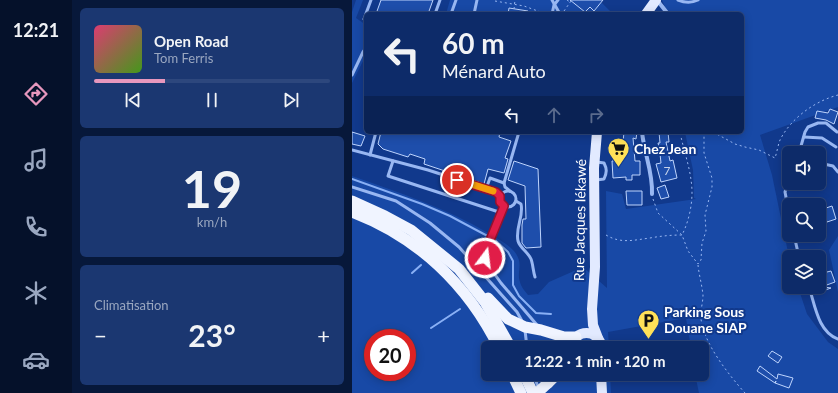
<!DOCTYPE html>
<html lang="fr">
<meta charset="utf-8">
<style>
:root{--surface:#0d2b69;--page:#1b3771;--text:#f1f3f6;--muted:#9aa7c0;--line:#2d477d;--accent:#e797bd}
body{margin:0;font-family:Lato,sans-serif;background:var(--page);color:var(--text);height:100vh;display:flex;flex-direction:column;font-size:15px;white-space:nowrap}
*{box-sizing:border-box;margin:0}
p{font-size:13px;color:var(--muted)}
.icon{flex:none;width:22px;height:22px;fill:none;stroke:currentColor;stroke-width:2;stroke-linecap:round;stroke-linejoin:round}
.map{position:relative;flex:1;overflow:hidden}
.details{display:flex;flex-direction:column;gap:8px;padding:8px;background:#07183a;width:280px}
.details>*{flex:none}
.guide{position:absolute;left:12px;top:12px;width:380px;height:122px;border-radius:6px;box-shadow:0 2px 10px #0003,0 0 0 1px var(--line);background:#0d2b69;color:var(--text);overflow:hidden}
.buttons{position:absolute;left:430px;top:146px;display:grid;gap:8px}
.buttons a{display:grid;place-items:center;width:44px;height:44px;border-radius:6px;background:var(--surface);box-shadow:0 2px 10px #0003,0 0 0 1px var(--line);font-size:20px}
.speed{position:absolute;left:12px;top:329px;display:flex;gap:8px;font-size:20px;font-weight:700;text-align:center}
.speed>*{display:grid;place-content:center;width:52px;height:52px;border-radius:50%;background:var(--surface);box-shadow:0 2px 10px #0003,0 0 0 1px var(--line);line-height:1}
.speed .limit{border:6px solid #d22;background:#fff;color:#111}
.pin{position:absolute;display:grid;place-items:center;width:34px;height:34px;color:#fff;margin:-17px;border:2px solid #fff;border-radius:50%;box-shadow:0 1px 4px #0007}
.me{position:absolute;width:44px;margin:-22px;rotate:15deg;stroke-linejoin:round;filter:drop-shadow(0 0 3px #0008)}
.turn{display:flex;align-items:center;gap:14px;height:84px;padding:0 12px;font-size:18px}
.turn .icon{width:52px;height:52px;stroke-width:2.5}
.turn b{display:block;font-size:28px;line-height:34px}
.lanes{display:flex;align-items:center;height:38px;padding:0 12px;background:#0003;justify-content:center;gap:20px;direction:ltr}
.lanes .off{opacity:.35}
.big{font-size:30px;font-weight:700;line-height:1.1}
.details .widget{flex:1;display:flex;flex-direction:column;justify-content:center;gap:6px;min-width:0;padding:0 14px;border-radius:6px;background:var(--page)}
.details .dial{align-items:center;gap:0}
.dial b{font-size:52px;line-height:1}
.song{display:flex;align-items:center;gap:12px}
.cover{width:48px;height:48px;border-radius:6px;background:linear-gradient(135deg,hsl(340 70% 55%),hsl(100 70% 35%))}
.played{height:4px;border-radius:2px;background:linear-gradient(90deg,var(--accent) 30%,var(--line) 30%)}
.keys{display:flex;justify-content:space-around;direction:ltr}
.heat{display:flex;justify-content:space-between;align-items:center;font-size:22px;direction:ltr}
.trip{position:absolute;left:129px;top:341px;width:228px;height:40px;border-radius:6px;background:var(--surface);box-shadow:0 2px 10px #0003,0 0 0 1px var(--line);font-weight:700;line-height:40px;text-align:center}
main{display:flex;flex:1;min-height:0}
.tab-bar{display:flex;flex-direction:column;width:72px;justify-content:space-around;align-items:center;background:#05112a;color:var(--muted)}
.tab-bar .icon{width:28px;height:28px}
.tab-bar .on{color:var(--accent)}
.tab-bar b{font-size:18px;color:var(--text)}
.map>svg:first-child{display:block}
.green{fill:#1849a6;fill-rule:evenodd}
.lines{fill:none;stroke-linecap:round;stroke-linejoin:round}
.stream{stroke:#89b0f5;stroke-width:2}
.building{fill:#1e4eab;stroke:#bed4fd}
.path{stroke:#98b7f2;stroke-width:1;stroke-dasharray:2 3;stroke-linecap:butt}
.service{stroke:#98b7f2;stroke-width:3}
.minor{stroke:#98b7f2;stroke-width:4}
.primary{stroke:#e2eaff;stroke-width:10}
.trunk{stroke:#f0f4ff;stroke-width:11}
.trunk-bridge{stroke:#f0f4ff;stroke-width:11}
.route-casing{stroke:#92132f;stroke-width:10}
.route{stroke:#e11d48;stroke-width:7}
.slow{stroke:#f59e0b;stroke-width:7}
.labels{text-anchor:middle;stroke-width:4;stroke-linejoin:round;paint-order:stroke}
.number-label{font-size:12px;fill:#c7d3ea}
.poi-label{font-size:14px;font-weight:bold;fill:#fff;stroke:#11398c;text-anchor:start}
.street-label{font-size:14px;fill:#fff;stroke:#11398c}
</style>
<main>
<nav class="tab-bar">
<b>12:21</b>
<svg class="icon on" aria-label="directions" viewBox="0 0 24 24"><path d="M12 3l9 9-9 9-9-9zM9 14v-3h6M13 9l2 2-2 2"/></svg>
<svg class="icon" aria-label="music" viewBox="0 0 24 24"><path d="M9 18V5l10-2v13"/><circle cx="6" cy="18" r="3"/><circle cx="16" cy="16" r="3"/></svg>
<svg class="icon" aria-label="phone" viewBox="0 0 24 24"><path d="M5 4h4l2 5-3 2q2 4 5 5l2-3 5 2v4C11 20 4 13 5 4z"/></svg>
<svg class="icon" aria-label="climate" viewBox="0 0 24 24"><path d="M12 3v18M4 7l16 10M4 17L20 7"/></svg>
<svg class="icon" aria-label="car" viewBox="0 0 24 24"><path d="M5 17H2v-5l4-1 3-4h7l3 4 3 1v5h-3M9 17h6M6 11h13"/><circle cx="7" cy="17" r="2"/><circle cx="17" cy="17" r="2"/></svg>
</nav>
<section class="details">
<div class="widget">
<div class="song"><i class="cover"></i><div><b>Open Road</b><p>Tom Ferris</p></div></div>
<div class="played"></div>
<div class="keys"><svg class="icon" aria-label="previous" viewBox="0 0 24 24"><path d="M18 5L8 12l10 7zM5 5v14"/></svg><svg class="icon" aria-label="pause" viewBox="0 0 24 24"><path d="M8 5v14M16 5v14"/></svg><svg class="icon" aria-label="next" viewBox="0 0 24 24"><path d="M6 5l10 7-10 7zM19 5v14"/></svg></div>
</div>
<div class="widget dial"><b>19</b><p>km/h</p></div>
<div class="widget"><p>Climatisation</p>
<div class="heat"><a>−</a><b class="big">23°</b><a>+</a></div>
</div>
</section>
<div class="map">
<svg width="486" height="393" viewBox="0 0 486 393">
<rect width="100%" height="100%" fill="#11398c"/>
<!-- green -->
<g class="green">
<polygon points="4,0 11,0 4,18 14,25 14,55 0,83 0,12"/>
<polygon points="98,0 218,0 233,12 238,7 242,11 249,2 261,14 170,14 167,10 158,8 157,12 150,11 149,14 94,14"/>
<path d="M310,0H486V107L408,135L420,175L437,257V287H446L455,314L476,342L486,349V393H347L343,374H350V348H339L334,318L256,332L257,348H136V374H258L259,393H0V176C46,192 94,208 136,233C145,238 154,243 161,250C173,263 164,271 168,282C169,287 173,291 176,295L186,294L197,282L231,267L255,288L254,191L270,194L274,209L344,199L342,198L341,170L333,132H390V14H316ZM21,338H55V372H21Z"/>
<polygon points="486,236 486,292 477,250"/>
</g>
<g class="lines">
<!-- stream -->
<g class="stream">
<polyline points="0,179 70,204 98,216 143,240 156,252 161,261 161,285 167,296 184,313 199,314"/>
<polyline points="60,273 69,265"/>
<polyline points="79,328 108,309"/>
</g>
</g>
<!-- building -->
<g class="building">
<polygon points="29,0 81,0 76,14 24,14"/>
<polygon points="218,0 251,0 242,11 238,7 233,12"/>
<polygon points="157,8 176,11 176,14 156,14"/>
<polygon points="478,109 486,112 482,124 474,120 463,118 465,111 476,113"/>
<polygon points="0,132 13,136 9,146 0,144"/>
<polygon points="29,132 148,132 147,137 159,141 153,158 156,159 152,173 136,169 132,184 72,164 73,159 58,154 56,157 31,149 26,144"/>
<polygon points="272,132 285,132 284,139 281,138 283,161 288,161 288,175 280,175 280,180 274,180 274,177 261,178 260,161 268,160 266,143 271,142"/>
<polygon points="307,132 316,132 317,142 314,142 318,161 321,160 325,178 309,182 304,164 309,163 308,154 304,155 302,148 307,147 306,143 308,143"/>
<polygon points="162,161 186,169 189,247 174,248 170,243 170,225 171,219 174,219 173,186 156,180"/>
<polygon points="313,185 317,197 309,199 305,188"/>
<polygon points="274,191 290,191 290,205 275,205"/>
<polygon points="480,206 484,219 475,222 471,209"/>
<polygon points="479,271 483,282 472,286 472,287 479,288 465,293 463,287 467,287 467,274"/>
<polygon points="420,351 430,357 426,363 416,356"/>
<polygon points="408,366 425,379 426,374 441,378 437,388 423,383 424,381 423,383 405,371"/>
</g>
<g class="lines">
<!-- path -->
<g class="path">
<polyline points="215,0 218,2"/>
<polyline points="143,1 172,6 194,14"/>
<polyline points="162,9 163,0"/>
<polyline points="212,11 219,1"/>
<path d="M361,132L383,144L393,147L407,150L423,158C425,152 426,145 428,140C439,118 463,101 486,95"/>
<polyline points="301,199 306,213 330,235 336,251 346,264 349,260 350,243 354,231 353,215 360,187 360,178 352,153 352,132"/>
<path d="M254,235C269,244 282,240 298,238C309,236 319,235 330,235C338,219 342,198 339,180C337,164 331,148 328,132"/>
<path d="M346,265C347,275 350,285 351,295C351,303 348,311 349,319C352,344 377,375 393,393"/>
</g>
<!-- service -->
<g class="service">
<polyline points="200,0 208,14"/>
<path d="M326,0C333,3 340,3 346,0"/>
<polyline points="83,14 88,0"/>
<polyline points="99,14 104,0"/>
<polyline points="122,14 125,0"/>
<polyline points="200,14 202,5 206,0"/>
<polyline points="14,20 12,19 19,0"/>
<polyline points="0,75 11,52 14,48"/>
<polyline points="452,137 470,138 484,147"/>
<polyline points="0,150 76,170 144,192 148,196"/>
<polyline points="447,153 453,132 456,127 466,123 474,123 485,132"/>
<polyline points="18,155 24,132"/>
<polyline points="41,161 36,176 150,213"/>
<polyline points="467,163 481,166 486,172"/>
<polyline points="437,179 433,192 437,213"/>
<path d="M244,180L252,179C255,172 255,169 252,163L245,162"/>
<polyline points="152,183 153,187 158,191"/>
<polyline points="0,187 44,201 78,223 107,247 165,312 170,321"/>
<polyline points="134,189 138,178 152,183 167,132"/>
<circle cx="156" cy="199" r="8"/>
<path d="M164,201L169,204C172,216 163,228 166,241C168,248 176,252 179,259C181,264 181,271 183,277"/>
<polyline points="152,206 134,250 133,258 139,269 149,283 185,325"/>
<polyline points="442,235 447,257"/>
<path d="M457,287C463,305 466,332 486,339"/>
<polyline points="173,330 175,348"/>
<polyline points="181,374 187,389"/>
</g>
<!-- minor -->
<g class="minor">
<polyline points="305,0 316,14"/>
<path d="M290,132C292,153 301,172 300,194"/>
</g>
<!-- primary -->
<g class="primary">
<polyline points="294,14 304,0"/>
<polyline points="245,132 242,168 243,267 240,309 241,325 246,338"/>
<path d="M219,348C222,328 247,328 250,348"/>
<polyline points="249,374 250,393"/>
</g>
<!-- trunk -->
<g class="trunk">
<polyline points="0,201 33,216 59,230 107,269 133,302 159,348"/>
<path d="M0,212C66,237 116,285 147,348"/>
<polyline points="136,298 156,319 173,327 189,330 212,337 224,337"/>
<polyline points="160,374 169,393"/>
<polyline points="172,374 181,393"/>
<polyline points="196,383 205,374"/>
</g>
<!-- trunk-bridge -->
<polyline class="trunk-bridge" points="185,393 196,383"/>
</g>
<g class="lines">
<defs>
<polyline id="route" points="105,180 144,192 148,196 148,202 152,206 134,250 133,258"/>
</defs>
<!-- route casing -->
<use href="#route" class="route-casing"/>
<!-- route -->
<use href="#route" class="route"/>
<!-- slow -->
<polyline class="slow" points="119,184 141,191"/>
</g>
<!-- icons -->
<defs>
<symbol id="supermarket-pin" viewBox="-11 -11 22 30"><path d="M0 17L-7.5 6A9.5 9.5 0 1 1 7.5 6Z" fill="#ffe158" stroke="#11398c"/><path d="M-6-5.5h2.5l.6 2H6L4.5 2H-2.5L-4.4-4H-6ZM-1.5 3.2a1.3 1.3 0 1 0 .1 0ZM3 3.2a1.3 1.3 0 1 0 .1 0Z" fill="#111"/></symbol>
<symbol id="parking-pin" viewBox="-11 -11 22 30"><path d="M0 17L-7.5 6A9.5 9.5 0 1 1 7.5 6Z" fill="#ffe158" stroke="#11398c"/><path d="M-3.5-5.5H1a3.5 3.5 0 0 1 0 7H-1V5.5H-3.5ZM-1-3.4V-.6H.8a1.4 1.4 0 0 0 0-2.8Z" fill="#111"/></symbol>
</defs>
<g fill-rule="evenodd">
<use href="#supermarket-pin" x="254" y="136" width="25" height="34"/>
<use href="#parking-pin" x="284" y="308" width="25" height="34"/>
</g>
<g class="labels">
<!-- number labels -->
<g class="number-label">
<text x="315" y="175">7</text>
</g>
<!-- poi labels -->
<g class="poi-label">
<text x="282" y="154">Chez Jean</text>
<text x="312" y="317">Parking Sous<tspan x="312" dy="16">Douane SIAP</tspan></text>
</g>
<!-- street labels -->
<g class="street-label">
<text transform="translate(228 220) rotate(-89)" y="5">Rue Jacques Iékawé</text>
</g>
</g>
</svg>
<div class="buttons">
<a><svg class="icon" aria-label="sound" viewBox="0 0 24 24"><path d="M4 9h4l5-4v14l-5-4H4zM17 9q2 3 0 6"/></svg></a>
<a><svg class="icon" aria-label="search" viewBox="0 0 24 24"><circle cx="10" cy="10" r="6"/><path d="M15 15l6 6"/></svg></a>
<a><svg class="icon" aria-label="layers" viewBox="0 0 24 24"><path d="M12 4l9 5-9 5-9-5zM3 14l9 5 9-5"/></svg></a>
</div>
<div class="speed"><div class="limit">20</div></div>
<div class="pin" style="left:105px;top:180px;background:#d93025"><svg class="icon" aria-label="arrive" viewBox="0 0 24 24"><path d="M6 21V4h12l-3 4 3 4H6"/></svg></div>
<svg class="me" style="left:133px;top:258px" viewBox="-20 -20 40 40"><circle r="17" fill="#e11d48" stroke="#fff" stroke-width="3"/><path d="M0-11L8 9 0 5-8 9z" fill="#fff"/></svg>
<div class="trip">12:22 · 1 min · 120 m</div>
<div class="guide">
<div class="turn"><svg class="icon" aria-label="left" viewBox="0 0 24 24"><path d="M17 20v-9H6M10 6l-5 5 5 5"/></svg><div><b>60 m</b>Ménard Auto</div></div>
<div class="lanes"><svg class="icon" aria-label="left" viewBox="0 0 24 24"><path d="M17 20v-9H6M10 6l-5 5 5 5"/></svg><svg class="icon off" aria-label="ahead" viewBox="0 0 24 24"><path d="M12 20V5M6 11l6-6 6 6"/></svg><svg class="icon off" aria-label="right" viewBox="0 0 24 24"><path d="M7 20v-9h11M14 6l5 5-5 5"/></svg></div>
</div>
</div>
</main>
